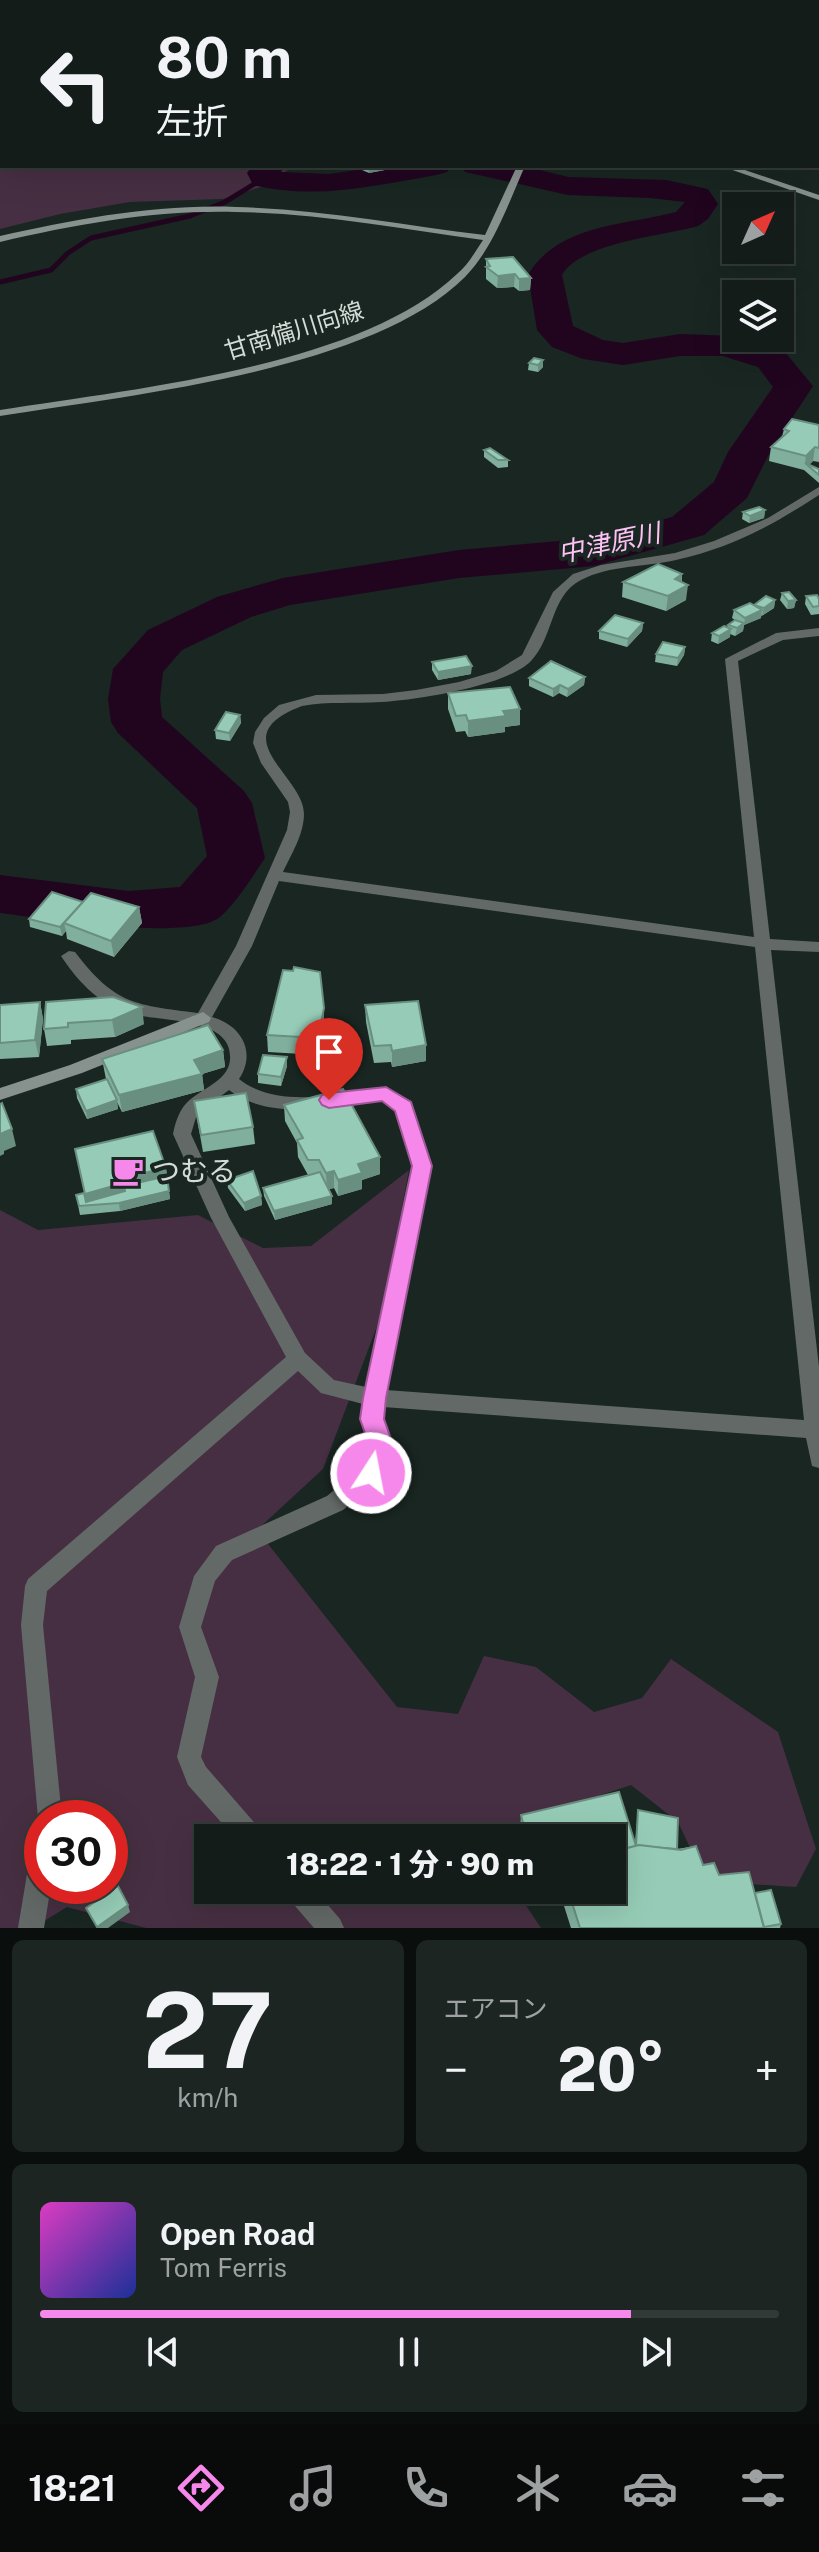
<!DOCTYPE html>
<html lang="ja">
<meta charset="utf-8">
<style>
:root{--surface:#131c19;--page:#1c2522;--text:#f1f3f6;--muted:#9da1a2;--line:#323a38;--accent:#f788eb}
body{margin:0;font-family:"Public Sans","Noto Sans JP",sans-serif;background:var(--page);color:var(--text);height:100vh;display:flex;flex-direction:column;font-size:30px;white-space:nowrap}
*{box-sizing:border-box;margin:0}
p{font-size:26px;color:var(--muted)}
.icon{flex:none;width:44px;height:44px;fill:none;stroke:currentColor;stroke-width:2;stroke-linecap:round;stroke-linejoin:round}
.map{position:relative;height:1928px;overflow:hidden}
.drawer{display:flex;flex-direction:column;gap:12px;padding:12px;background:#0a0f0e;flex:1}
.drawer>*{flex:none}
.top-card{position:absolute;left:0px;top:0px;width:820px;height:168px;box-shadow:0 8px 32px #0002,0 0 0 2px var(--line);background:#131c19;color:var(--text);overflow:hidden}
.needle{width:52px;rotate:45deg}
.fabs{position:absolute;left:722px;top:192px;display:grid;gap:16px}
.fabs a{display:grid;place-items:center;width:72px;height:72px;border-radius:0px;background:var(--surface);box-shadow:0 8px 32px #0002,0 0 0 2px var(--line);font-size:40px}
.speed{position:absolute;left:24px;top:1800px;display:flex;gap:16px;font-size:40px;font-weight:700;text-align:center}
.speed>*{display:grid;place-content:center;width:104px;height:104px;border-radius:50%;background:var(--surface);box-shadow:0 8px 32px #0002,0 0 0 2px var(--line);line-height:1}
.speed .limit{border:12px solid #d22;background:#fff;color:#111}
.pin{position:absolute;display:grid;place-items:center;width:68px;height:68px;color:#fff;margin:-82px -34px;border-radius:50% 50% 50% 0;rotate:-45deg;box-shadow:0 0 8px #0007}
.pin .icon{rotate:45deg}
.me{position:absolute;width:88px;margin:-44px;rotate:11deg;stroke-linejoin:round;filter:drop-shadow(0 0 6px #0008)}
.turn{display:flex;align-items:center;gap:28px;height:168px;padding:0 24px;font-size:36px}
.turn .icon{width:104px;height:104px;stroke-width:2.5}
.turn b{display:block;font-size:56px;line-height:68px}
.big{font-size:60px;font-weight:800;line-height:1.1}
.drawer .card{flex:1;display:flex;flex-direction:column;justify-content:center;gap:12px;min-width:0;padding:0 28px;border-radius:12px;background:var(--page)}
.drawer .dial{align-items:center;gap:0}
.dial b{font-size:104px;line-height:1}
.song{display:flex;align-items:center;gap:24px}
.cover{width:96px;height:96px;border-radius:12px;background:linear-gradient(135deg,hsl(310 70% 55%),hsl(230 70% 35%))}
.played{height:8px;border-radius:4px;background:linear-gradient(90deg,var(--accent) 80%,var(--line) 80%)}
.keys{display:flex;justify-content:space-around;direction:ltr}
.heat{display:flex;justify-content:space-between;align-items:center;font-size:44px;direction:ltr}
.drawer .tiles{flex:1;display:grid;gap:12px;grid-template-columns:1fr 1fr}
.card:last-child{grid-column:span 2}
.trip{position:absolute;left:194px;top:1824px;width:432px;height:80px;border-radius:0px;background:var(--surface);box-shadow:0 8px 32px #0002,0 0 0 2px var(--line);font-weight:800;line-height:80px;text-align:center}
.menu{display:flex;height:128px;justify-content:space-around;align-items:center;background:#080b0a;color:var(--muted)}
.menu .icon{width:56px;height:56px}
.menu .on{color:var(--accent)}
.menu b{font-size:36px;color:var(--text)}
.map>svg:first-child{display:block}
.green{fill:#462f42;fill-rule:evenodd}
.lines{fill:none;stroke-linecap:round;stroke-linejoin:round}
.stream{stroke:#21051f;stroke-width:5}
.river{fill:#21051f;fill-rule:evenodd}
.street{fill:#636966;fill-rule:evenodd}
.secondary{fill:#87918d;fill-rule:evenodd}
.wall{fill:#81af9d}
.shaded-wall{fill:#698f80}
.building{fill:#96ccb7;stroke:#698f80;stroke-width:2}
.route{fill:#f788eb;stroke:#a15899;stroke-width:2}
.labels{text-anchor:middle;stroke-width:8;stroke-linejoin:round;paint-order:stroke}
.far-street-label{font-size:24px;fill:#d4dcd8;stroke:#192621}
.far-water-label{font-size:26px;font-style:italic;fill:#fec2f5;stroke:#192621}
.poi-label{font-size:28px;fill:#d4dcd8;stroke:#192621;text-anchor:start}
</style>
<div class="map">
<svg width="819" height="1928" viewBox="0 0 819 1928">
<rect width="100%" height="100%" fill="#192621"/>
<!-- green -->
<g class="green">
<polygon points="0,0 491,0 496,2 2,2 2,166 293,166 281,175 334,178 365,176 361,179 280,181 223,199 130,202 60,214 0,229"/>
<path d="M409,1170L382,1313L323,1469L257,1530L397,1707L458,1714L484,1656L536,1667L594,1712L642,1698L671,1659L778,1732L816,1849L796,1887L719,1882L700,1869L678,1822L631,1785L508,1826L494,1838H208V1890H504L527,1907L541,1928H146L67,1907L33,1928H0V1210L38,1230L198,1215L263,1248L311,1246ZM42,1818H110V1886H42Z"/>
</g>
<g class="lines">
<!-- stream -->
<polyline class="stream" points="0,282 51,270 68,253 91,238 190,216 225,202 264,178"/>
<!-- river -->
<g class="river">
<polygon points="624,0 680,0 623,2"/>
<path d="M252,166H285L281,172L329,174L386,166H451L447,172L436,175C373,186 316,200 253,185L247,173Z"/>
<path d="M461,166H524L568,177L666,180L708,189L718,204L708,219L698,226C663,236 581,242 562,275L573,326L603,340L623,343L680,334L736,336L784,351L813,386L770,452L747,498L704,535L594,566L459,578L290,605L251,617L182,650L163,672L160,699L162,717L244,791L252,803L265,858C252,877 237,902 220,917C190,942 41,918 0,913V875L129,891L180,887L207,856L197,808L118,733L111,722L108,699L113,669L148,630L217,597L283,578L459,550L592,538L672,517L714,482L728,452L773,387L758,367L723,356H680L623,365L583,359L552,347L537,330L528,275C558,224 623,226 676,212L685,202L650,198L568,195L465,172Z"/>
</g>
<!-- street -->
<g class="street">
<path d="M819,487V495C771,526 733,547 676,560C646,567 610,565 581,580C550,596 554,637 531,661C507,686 416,700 381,702C354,704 328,701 302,706C220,737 304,775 304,814C304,834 291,855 283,872L754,937L725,659L776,633L819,628V636L783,640L738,661L770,939L819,942V952L771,950L819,1367V1468L812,1466L806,1438L383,1407L382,1419L393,1450L379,1480L343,1510L232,1560L215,1581L201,1627L219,1677L201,1757L206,1767L260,1829L263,1838H235L188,1785L177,1757L195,1677L179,1627L194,1576L216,1546L327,1496L363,1466L372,1450L362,1419L363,1404L321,1393L298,1371L47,1591L43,1625L62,1818H42L41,1827L38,1818L21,1625L25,1586L28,1579L286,1357L211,1218L173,1134C175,1124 178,1114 184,1106C197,1089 228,1083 230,1060C234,1014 154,1023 124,1012C97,1002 76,979 61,956L69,951L75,952C115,1005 136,1005 198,1013L236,946L287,830L290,812L288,802L261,763L253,743L255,732L264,718L279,705L316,695L383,694L416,690L459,682L496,671L522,655L553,592L573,574L601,565L675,553L714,541L768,518ZM279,881L755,947L804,1420L386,1390L431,1166L410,1103L386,1088C341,1093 278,1110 239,1079C257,1052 241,1025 212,1017L252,946ZM229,1090C270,1122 335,1106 383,1101L396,1111L413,1166L366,1387L334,1380L305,1353L229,1217L191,1134L197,1114Z"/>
<polygon points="42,1849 42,1886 51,1886 44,1928 18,1928 29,1862 33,1853"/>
<polygon points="285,1890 315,1890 340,1919 344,1928 314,1928 289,1899"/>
</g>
<!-- secondary -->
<g class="secondary">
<path d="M517,166H525C508,204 494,247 465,277C371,371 129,395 0,416V410C131,389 360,367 457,274C468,265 475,252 483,240C400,229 318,213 235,212C156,210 77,224 0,242V236C77,219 156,204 236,207C320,209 402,225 485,235Z"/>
<polygon points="721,166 733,166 819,195 819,200"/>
<polygon points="203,1012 211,1018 209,1022 82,1073 0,1100 0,1088 70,1065"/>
</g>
</g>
<!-- wall -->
<g class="wall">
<polygon points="748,0 819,0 819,13 818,13 818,2 747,2"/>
<polygon points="362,166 390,166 390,169 369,173 362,170"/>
<polygon points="486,259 531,278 530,290 519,291 514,287 497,288 486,279"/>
<polygon points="529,363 543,367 538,372 528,370"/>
<polygon points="819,425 819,462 813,461 809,465 819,469 819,483 804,470 769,461 771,447 782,437 784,429"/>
<polygon points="484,450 508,460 508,467 498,468 484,457"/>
<polygon points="765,510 764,518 749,523 742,519 743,512"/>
<polygon points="682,574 682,582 686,600 666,611 622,597 623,582"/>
<polygon points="782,593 796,600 794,608 787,609 780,600"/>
<polygon points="806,596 819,599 819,614 811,615 805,604"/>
<polygon points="775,600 774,608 761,616 761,618 744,625 743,631 735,636 730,634 730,637 718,644 711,641 712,633 727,628 728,625 735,620 732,618 734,610"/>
<polygon points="643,623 642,631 627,647 599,639 599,631"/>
<polygon points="685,647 684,655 677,666 655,662 656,654"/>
<polygon points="432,662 471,674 438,680 432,670"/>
<polygon points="585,677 584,685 567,697 559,693 553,697 529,686 529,678"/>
<polygon points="448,693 520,709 520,725 505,727 505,732 468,737 465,731 456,732 448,709"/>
<polygon points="240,715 241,723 230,741 216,739 215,730"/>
<polygon points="83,902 139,907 142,923 114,957 67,939 66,931 62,936 30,927 29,919"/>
<polygon points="40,1002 43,1019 39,1057 0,1059 0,1005"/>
<polygon points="46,1002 144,1024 115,1037 71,1040 71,1044 47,1046 44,1029"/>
<polygon points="365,1005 426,1061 392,1067 391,1062 374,1063 366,1022"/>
<polygon points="324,1008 324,1025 319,1055 268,1052 267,1035"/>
<polygon points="223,1050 225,1067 202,1074 204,1090 122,1112 117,1102 118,1109 87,1119 77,1098 76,1089 106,1079 102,1059"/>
<polygon points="287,1057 287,1066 281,1086 258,1083 258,1074"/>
<polygon points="194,1101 253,1127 255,1144 203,1152"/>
<polygon points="284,1105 380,1174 362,1180 362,1189 338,1196 334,1188 329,1189 332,1196 332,1204 275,1220 264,1196 263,1188 308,1175 298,1157 297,1143 285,1121"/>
<polygon points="75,1149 166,1168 170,1199 120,1211 80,1215 76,1195 86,1199"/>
<polygon points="227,1180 261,1196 262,1205 245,1211 228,1188"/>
<polygon points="619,1792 635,1844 638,1810 678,1818 677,1849 696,1846 703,1865 714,1863 719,1875 749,1872 755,1893 771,1890 781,1924 780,1928 571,1928 559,1890 612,1890 612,1838 522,1838 520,1829 521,1815"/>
</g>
<!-- shaded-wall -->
<g class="shaded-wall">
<polygon points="374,166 390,166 390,169 369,173 368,167"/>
<polygon points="515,274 514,287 497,288 498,276"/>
<polygon points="531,278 530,290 519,291 519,279"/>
<polygon points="543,360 543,367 538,372 538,365"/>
<polygon points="815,447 813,461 808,466 805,463 804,470 806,456"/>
<polygon points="765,510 764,518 749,523 750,516"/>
<polygon points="682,574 681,589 688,585 686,600 666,611 668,596 675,579"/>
<polygon points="775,600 774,608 762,616 764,608"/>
<polygon points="796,600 794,608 787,609 788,601"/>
<polygon points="762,610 761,618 744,625 745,618"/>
<polygon points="643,623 642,631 627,647 628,639"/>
<polygon points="744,623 743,631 735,636 737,628"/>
<polygon points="731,629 730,637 718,644 719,636"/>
<polygon points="685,647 684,655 677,666 678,658"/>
<polygon points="472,666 471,674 438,680 438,672"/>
<polygon points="585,677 584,685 567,697 568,689"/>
<polygon points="560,685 559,693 553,697 553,689"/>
<polygon points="520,709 520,725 505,727 505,732 468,737 468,721 503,711"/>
<polygon points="240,715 241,723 230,741 229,733"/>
<polygon points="83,902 64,923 66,931 62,936 60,927"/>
<polygon points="139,907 142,923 114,957 111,941"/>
<polygon points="40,1002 43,1019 39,1057 35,1040"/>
<polygon points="142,1007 144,1024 115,1037 112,1020"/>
<polygon points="324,1008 324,1025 319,1055 318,1038"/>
<polygon points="426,1045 426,1061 392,1067 392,1051"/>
<polygon points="223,1050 225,1067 202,1074 204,1090 122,1112 119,1095 194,1060"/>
<polygon points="287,1057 287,1066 281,1086 281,1077"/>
<polygon points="117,1100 118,1109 87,1119 86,1111"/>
<polygon points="12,1129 16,1146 4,1151 4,1154 0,1156 0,1134"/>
<polygon points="380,1157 380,1174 362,1180 362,1189 338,1196 338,1180 358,1164"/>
<polygon points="166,1168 168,1184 87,1206 85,1194 122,1178"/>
<polygon points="334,1171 334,1188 327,1190 326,1173"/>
<polygon points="169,1191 170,1199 120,1211 119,1203"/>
<polygon points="261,1196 262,1205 245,1211 244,1203"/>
<polygon points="332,1196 332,1204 275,1220 274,1211"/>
<polygon points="128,1905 130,1912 108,1928 97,1928"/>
</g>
<!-- building -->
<g class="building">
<polygon points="748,0 780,0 790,2 754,2"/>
<polygon points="804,0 819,0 819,3 818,2"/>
<polygon points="513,257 531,278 519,279 515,274 498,276 486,267 490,266 486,259"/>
<polygon points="534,358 543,360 538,365 529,363"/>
<polygon points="792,419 819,425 819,448 815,447 806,456 771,447 789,431 784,429"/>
<polygon points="490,448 508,460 498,460 484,450"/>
<polygon points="805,463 819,469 819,475"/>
<polygon points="759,507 765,510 750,516 743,512"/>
<polygon points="658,564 682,574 675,579 688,585 668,596 623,582"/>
<polygon points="789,592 796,600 788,601 782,593"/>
<polygon points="817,595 819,599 819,606 813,607 806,596"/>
<polygon points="766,596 775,600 764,608 754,605"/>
<polygon points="750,603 762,610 745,618 734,610"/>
<polygon points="615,615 643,623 628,639 599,631"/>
<polygon points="735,620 744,623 737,628 728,625"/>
<polygon points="724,626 731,629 719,636 712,633"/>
<polygon points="663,642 685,647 678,658 656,654"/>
<polygon points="466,656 472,666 438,672 432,662"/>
<polygon points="551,661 585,677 568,689 560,685 553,689 529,678"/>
<polygon points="510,687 520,709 503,711 506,716 468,721 466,715 456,716 448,693"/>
<polygon points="226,712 240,715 229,733 215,730"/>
<polygon points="52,892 83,902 60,927 29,919"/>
<polygon points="91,893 139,907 111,941 64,923"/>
<polygon points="294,967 320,972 324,1008 318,1038 267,1035 283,970 293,971"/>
<polygon points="113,997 142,1007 112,1020 68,1023 68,1027 44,1029 46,1002"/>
<polygon points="418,1001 426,1045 392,1051 391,1045 374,1046 365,1005"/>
<polygon points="40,1002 35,1040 0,1043 0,1005"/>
<polygon points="208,1025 223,1050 194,1060 202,1074 119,1095 102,1059"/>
<polygon points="263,1055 287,1057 281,1077 258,1074"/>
<polygon points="107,1079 117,1100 86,1111 76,1089"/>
<polygon points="343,1089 380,1157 358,1164 362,1173 338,1180 334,1171 326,1173 319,1160 308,1160 297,1140 303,1138 284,1105"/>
<polygon points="246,1093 253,1127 201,1135 194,1101"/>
<polygon points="2,1103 12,1129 0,1134 0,1104"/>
<polygon points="153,1131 166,1168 122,1178 124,1183 85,1194 75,1149"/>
<polygon points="253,1171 261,1196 244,1203 227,1180"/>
<polygon points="320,1172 332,1196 274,1211 263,1188"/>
<polygon points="167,1176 169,1191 119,1203 79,1206 76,1195 84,1193 86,1202 125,1191 124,1186"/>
<polygon points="619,1792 636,1846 612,1852 612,1838 527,1838 521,1815"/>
<polygon points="638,1810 678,1818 677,1849 636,1846"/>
<polygon points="639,1845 681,1850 696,1846 703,1865 714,1863 719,1875 749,1872 764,1928 580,1928 568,1890 612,1890 612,1852"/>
<polygon points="118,1886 128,1905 97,1927 86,1908"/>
<polygon points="771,1890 781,1924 764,1927 755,1893"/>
</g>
<!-- route -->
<polygon class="route" points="386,1087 411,1102 432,1166 386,1398 384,1419 395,1450 380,1480 371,1484 362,1480 359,1473 371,1450 360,1419 363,1398 412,1166 395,1111 382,1101 329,1108 322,1105 319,1100 322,1095 329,1093"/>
<!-- icons -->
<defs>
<symbol id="cafe-bare" viewBox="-9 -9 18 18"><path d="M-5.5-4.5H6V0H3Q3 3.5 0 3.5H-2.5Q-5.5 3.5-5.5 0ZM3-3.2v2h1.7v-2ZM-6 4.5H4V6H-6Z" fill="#f788eb" stroke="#192621" stroke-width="2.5" paint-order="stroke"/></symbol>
</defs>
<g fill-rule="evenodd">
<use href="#cafe-bare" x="106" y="1149" width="44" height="44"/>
</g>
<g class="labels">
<!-- far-street labels -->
<g class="far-street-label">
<text transform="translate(294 331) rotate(-17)" y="8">甘南備川向線</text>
</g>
<!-- far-water labels -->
<g class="far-water-label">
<text transform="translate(609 543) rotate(-12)" y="9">中津原川</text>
</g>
<!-- poi labels -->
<g class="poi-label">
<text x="152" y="1181">つむる</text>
</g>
</g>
</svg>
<div class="fabs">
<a><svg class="needle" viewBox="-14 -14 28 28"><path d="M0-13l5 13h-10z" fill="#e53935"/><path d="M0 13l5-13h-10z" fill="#9da1a2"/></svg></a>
<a><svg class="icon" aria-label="layers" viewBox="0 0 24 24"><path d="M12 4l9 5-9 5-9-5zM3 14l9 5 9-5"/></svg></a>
</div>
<div class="speed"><div class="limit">30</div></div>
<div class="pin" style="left:329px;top:1100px;background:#d93025"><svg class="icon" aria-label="arrive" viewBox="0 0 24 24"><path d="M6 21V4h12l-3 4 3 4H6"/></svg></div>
<svg class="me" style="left:371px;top:1473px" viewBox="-20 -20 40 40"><circle r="17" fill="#f788eb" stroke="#fff" stroke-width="3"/><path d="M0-11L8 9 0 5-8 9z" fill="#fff"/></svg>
<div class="trip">18:22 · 1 分 · 90 m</div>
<div class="top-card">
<div class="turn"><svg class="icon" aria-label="left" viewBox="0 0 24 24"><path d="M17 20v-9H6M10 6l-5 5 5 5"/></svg><div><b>80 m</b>左折</div></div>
</div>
</div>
<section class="drawer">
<div class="tiles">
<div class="card dial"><b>27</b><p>km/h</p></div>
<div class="card"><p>エアコン</p>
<div class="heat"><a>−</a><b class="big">20°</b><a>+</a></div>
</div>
<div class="card">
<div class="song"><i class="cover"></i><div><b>Open Road</b><p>Tom Ferris</p></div></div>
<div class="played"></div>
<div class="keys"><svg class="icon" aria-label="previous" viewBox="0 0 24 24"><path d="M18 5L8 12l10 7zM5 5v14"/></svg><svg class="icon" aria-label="pause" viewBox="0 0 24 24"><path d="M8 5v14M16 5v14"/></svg><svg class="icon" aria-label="next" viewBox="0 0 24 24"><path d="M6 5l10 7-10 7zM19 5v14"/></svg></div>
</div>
</div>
</section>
<nav class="menu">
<b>18:21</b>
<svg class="icon on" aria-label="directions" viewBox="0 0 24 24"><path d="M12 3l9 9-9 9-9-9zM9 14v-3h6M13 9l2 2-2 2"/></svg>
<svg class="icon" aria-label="music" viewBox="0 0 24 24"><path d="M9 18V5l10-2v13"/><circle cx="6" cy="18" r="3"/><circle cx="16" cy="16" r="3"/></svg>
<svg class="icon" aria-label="phone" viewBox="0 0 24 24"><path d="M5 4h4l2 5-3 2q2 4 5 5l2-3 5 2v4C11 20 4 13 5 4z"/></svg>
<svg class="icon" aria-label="climate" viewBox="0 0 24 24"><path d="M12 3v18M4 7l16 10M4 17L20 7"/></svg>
<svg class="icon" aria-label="car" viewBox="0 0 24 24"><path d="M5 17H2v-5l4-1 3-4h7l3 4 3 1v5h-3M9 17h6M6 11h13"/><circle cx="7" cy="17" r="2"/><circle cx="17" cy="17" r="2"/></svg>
<svg class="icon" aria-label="filters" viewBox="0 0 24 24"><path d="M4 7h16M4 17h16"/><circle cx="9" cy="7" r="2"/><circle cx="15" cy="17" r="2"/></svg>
</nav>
